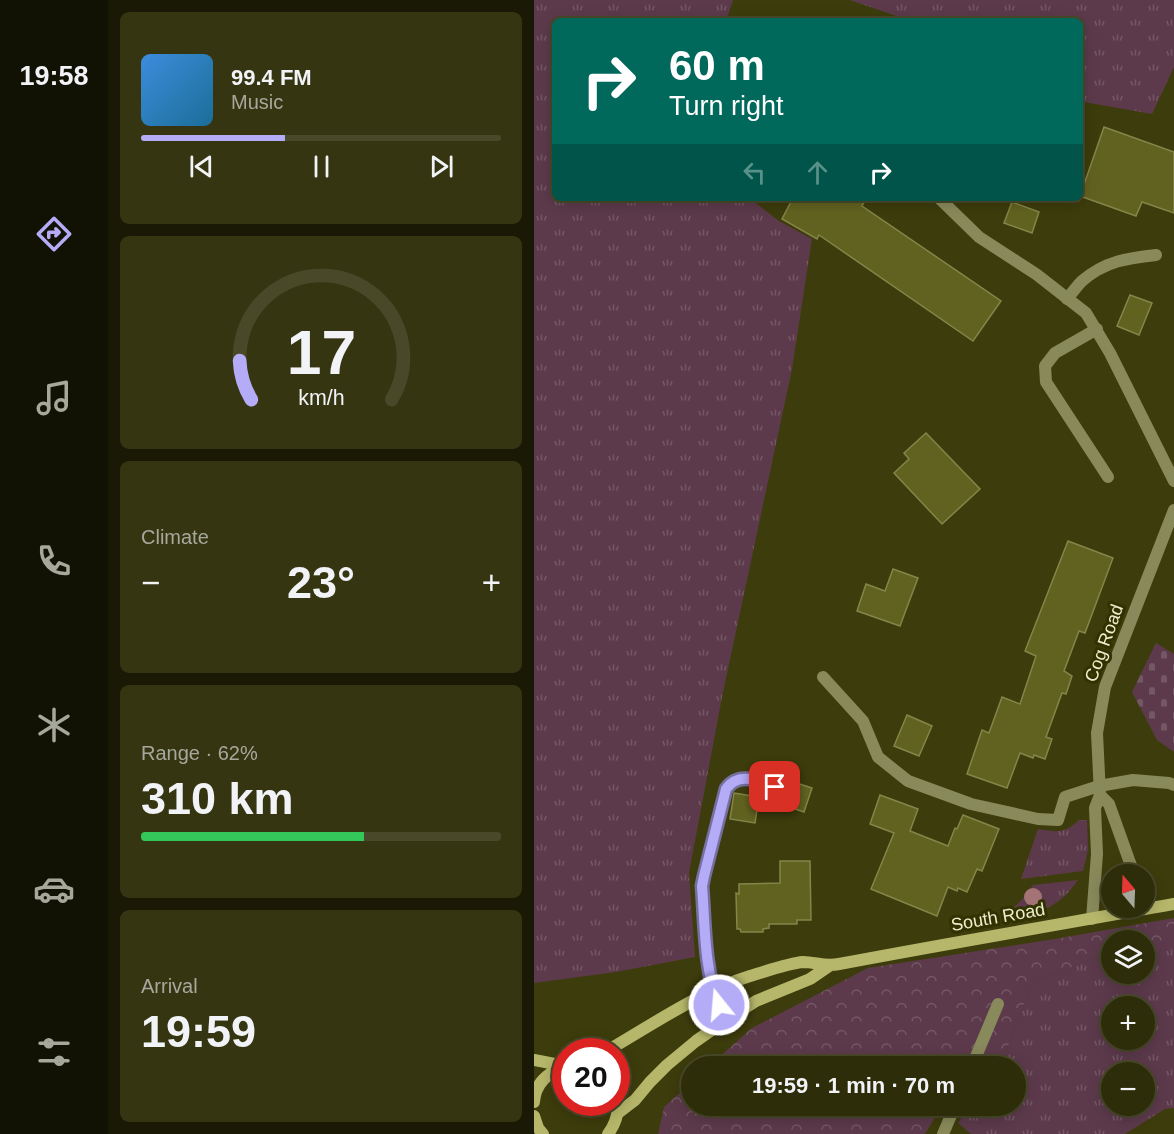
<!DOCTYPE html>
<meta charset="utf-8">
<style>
:root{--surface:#2e2d09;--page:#363512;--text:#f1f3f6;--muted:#a7a89c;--line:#49492a;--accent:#b5acf8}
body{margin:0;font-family:Helvetica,sans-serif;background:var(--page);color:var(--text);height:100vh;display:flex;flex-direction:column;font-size:22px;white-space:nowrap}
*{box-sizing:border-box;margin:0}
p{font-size:20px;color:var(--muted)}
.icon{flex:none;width:33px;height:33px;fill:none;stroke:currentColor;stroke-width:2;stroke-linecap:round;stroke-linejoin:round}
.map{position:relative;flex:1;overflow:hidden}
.sheet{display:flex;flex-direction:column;gap:12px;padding:12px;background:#191905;width:426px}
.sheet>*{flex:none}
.hud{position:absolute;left:18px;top:18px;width:531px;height:183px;border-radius:9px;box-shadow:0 3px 15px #0003,0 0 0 2px var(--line);background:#00695c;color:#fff;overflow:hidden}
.needle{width:39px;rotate:341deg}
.tools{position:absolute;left:567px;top:864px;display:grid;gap:12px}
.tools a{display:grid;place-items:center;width:54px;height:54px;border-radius:50%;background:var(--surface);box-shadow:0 3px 15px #0003,0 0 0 2px var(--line);font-size:30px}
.speed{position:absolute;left:18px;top:1038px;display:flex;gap:12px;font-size:30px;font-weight:700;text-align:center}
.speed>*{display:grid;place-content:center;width:78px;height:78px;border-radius:50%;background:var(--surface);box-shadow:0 3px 15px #0003,0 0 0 2px var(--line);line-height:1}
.speed .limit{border:9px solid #d22;background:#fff;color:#111}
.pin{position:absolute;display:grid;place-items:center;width:51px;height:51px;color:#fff;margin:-26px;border-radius:12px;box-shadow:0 3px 9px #0006}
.me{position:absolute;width:66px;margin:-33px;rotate:343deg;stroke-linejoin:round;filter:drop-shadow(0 0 4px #0008)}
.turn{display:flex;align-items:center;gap:21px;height:126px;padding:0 18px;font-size:27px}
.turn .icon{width:78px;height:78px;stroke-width:2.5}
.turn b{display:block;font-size:42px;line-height:51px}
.lanes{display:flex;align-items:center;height:57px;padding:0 18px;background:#0003;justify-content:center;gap:30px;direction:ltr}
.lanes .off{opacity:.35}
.big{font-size:45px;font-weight:800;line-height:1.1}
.sheet .widget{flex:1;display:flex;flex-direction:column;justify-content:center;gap:9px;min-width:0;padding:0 21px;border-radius:9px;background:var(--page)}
.sheet .dial{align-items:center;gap:0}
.dial svg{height:156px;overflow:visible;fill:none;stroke:var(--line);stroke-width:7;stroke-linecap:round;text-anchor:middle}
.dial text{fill:var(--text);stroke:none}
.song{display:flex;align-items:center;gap:18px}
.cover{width:72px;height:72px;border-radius:9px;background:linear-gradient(135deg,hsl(210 70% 55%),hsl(200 70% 35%))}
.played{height:6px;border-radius:3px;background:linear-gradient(90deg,var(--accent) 40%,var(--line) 40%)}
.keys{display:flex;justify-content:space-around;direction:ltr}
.heat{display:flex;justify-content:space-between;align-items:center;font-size:33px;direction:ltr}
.charge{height:9px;border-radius:4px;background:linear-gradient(90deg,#34c759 62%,var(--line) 0)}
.trip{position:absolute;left:147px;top:1056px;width:345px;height:60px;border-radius:30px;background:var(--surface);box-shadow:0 3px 15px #0003,0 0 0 2px var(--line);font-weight:800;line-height:60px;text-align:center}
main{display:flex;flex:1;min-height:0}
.dock{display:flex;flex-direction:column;width:108px;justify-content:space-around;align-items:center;background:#121204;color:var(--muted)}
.dock .icon{width:42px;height:42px}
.dock .current{color:var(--accent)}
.dock b{font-size:27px;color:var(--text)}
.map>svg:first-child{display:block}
.grass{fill:url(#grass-tufts);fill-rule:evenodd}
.forest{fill:url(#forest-crowns)}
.cemetery{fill:url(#cemetery-stones)}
.building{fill:#626220;stroke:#848548;stroke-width:1.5}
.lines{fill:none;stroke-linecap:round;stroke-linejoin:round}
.service{stroke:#898a5b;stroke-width:12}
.minor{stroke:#898a5b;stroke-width:12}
.tertiary{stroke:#898a5b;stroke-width:12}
.secondary{stroke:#b6b76a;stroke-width:12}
.tree{fill:#a47376}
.route-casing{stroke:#7670a1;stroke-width:15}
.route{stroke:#b5acf8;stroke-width:10}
.labels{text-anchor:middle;stroke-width:6;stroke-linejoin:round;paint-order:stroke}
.street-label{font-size:18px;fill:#ebedcd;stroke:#323200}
</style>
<main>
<nav class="dock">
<b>19:58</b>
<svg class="icon current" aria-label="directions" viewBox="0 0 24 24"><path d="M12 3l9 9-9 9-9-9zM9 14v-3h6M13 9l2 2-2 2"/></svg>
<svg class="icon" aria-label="music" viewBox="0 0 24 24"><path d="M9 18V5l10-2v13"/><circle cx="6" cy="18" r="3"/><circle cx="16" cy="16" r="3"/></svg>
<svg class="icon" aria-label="phone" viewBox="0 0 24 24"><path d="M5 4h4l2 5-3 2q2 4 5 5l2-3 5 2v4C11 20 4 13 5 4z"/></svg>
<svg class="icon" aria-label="climate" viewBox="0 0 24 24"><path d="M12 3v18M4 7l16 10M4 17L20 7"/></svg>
<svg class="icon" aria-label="car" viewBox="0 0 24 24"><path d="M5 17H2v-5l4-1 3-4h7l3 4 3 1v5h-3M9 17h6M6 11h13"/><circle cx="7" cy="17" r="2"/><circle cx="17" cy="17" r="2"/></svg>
<svg class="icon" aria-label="filters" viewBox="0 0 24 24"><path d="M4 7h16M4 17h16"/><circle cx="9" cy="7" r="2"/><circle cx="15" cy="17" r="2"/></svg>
</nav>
<section class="sheet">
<div class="widget">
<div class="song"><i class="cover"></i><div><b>99.4 FM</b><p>Music</p></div></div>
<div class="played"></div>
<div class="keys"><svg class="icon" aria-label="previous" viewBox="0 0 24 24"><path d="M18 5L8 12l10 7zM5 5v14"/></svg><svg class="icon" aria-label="pause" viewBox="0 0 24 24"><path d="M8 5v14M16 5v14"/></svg><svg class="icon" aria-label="next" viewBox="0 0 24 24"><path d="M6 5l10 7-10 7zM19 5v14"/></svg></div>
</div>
<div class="widget dial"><svg viewBox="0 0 100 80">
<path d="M14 69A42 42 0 1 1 86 69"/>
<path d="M14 69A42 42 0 0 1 8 49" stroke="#b5acf8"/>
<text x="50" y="56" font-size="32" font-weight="700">17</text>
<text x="50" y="72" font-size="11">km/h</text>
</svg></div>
<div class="widget"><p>Climate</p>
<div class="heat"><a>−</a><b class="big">23°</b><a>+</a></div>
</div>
<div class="widget"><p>Range · 62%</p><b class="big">310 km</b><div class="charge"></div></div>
<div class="widget"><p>Arrival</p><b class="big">19:59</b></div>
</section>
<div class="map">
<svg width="640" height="1134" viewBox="0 0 640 1134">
<defs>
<pattern id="grass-tufts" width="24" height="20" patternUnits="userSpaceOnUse" patternTransform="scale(1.5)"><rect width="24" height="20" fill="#5c3a4b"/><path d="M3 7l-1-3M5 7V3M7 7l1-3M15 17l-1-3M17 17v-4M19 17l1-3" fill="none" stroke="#745764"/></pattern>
<pattern id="forest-crowns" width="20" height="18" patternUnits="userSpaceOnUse" patternTransform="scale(1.5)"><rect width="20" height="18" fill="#5c3a4b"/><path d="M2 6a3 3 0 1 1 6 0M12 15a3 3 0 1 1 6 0" fill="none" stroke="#745764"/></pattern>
<pattern id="cemetery-stones" width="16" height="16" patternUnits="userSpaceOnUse" patternTransform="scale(1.5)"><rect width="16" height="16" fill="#5c3a4b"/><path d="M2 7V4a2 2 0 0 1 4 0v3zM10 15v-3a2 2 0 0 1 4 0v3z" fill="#745764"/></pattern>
</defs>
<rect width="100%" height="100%" fill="#3d3c0c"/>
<!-- grass -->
<g class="grass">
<polygon points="0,0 199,0 192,21 21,21 21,198 215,198 245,221 278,239 258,369 188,697 155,873 161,957 82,972 0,983"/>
<polygon points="316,0 640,0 640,67 618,114 550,102 546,99 546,21 377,21"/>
<path d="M545,820H553L554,850L549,871L487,879L504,829C523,832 530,834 545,820Z"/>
<path d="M544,880C523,910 506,912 472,918V911C484,907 492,895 499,885Z"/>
<path d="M611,946H640V1108L631,1109L591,1134H437L424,1123L436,1106H482V1066H464L470,1057L499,981L577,953L578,974H610ZM578,1006H610V1040H578ZM578,1072H610V1106H578Z"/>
</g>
<!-- forest -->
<g class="forest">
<polygon points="640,918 640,946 611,946 610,940 578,940 577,953 499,981 470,1057 454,1066 175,1066 218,1028 334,968 521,939"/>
<polygon points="157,1083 158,1106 408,1106 391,1134 124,1134 130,1107"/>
</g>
<!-- cemetery -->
<polygon class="cemetery" points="622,643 640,654 640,752 623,740 598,692"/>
<!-- building -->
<g class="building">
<polygon points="570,127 640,152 640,213 608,202 602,216 546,196"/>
<polygon points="259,198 332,198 328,206 467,301 439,341 285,235 283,239 248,219"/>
<polygon points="478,202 505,212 498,233 470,223"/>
<polygon points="596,295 618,303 605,335 583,326"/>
<polygon points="392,433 446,489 408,524 360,473 375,459 370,453"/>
<polygon points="534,541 579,558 551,633 545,631 530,671 538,676 532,694 528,693 512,737 518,739 511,759 500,755 499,758 486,753 473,788 433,774 448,730 455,733 468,697 486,704 502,656 491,651"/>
<polygon points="359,569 384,578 366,626 323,611 332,584 351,591"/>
<polygon points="373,715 398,726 385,756 360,746"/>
<polygon points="253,780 278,788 270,812 246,804"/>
<polygon points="200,793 225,797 221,823 196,819"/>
<polygon points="346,795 384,809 376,831 414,846 421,828 423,829 429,815 465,829 448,871 443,869 433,892 424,888 423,891 414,887 403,916 337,889 360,833 336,824"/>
<polygon points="246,861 276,861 277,920 263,920 263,924 235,924 235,928 229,929 229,932 207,932 206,929 203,929 202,893 205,894 205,884 246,883"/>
</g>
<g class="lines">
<!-- service -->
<g class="service">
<path d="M533,299C538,293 543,286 548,281C571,261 594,258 622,255"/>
<polyline points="563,329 521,353 511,366 512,382 574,477"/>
<polyline points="289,677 329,721 344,757 374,781 437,804 504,819 524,820 531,797 565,786 599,780 635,783 640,785"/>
<path d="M192,1020L179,991L174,963L168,886L170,876L192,789C205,771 223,781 241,787"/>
</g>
<!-- minor -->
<g class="minor">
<polyline points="405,198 445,237 502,274 552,313 576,353 640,481"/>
<polyline points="438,1066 464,1004"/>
<polyline points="409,1134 421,1106"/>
</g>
<!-- tertiary -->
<g class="tertiary">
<polyline points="566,795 575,804 600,874"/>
<polyline points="558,919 563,854 561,808 566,795 563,733 571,687 640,510"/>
</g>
<!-- secondary -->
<g class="secondary">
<path d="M71,1052C116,1026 167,991 216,976C230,972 255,963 269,962C282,962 290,967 305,964C416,943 528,924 640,904"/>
<polyline points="0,1060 31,1066"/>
<path d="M0,1102C1,1083 15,1072 32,1066"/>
<polyline points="84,1113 101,1100 116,1082 133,1065 162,1041 192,1020 222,1001 276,979 295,966"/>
<polyline points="0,1116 4,1128 9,1134"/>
<path d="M74,1134C83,1122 86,1109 82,1095"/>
</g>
</g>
<!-- trees -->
<circle class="tree" cx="499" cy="897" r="9"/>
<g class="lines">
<defs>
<path id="route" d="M185,1005C170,971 171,923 168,886L170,876L192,789C205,771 223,781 241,787"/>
</defs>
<!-- route casing -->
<use href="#route" class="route-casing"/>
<!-- route -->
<use href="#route" class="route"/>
</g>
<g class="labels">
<!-- street labels -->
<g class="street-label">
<text transform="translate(570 643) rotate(-70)" y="6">Cog Road</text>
<text transform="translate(464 917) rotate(-10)" y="6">South Road</text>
</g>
</g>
</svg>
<div class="tools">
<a><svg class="needle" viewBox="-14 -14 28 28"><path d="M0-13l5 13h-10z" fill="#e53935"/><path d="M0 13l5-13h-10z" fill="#a7a89c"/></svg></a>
<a><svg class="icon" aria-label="layers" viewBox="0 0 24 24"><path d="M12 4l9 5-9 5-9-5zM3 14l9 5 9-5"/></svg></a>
<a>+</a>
<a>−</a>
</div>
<div class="speed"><div class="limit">20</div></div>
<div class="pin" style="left:241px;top:787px;background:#d93025"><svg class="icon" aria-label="arrive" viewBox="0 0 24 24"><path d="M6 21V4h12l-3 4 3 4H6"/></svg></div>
<svg class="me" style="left:185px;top:1005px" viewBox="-20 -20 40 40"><circle r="17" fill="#b5acf8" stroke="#fff" stroke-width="3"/><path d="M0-11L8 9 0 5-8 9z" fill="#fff"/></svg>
<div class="trip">19:59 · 1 min · 70 m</div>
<div class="hud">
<div class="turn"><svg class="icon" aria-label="right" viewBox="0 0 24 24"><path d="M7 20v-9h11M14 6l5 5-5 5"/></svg><div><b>60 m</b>Turn right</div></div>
<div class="lanes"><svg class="icon off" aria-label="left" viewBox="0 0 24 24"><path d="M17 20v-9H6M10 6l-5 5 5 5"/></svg><svg class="icon off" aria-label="ahead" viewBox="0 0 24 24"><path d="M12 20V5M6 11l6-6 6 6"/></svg><svg class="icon" aria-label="right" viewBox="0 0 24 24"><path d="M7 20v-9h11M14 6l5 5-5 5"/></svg></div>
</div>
</div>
</main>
